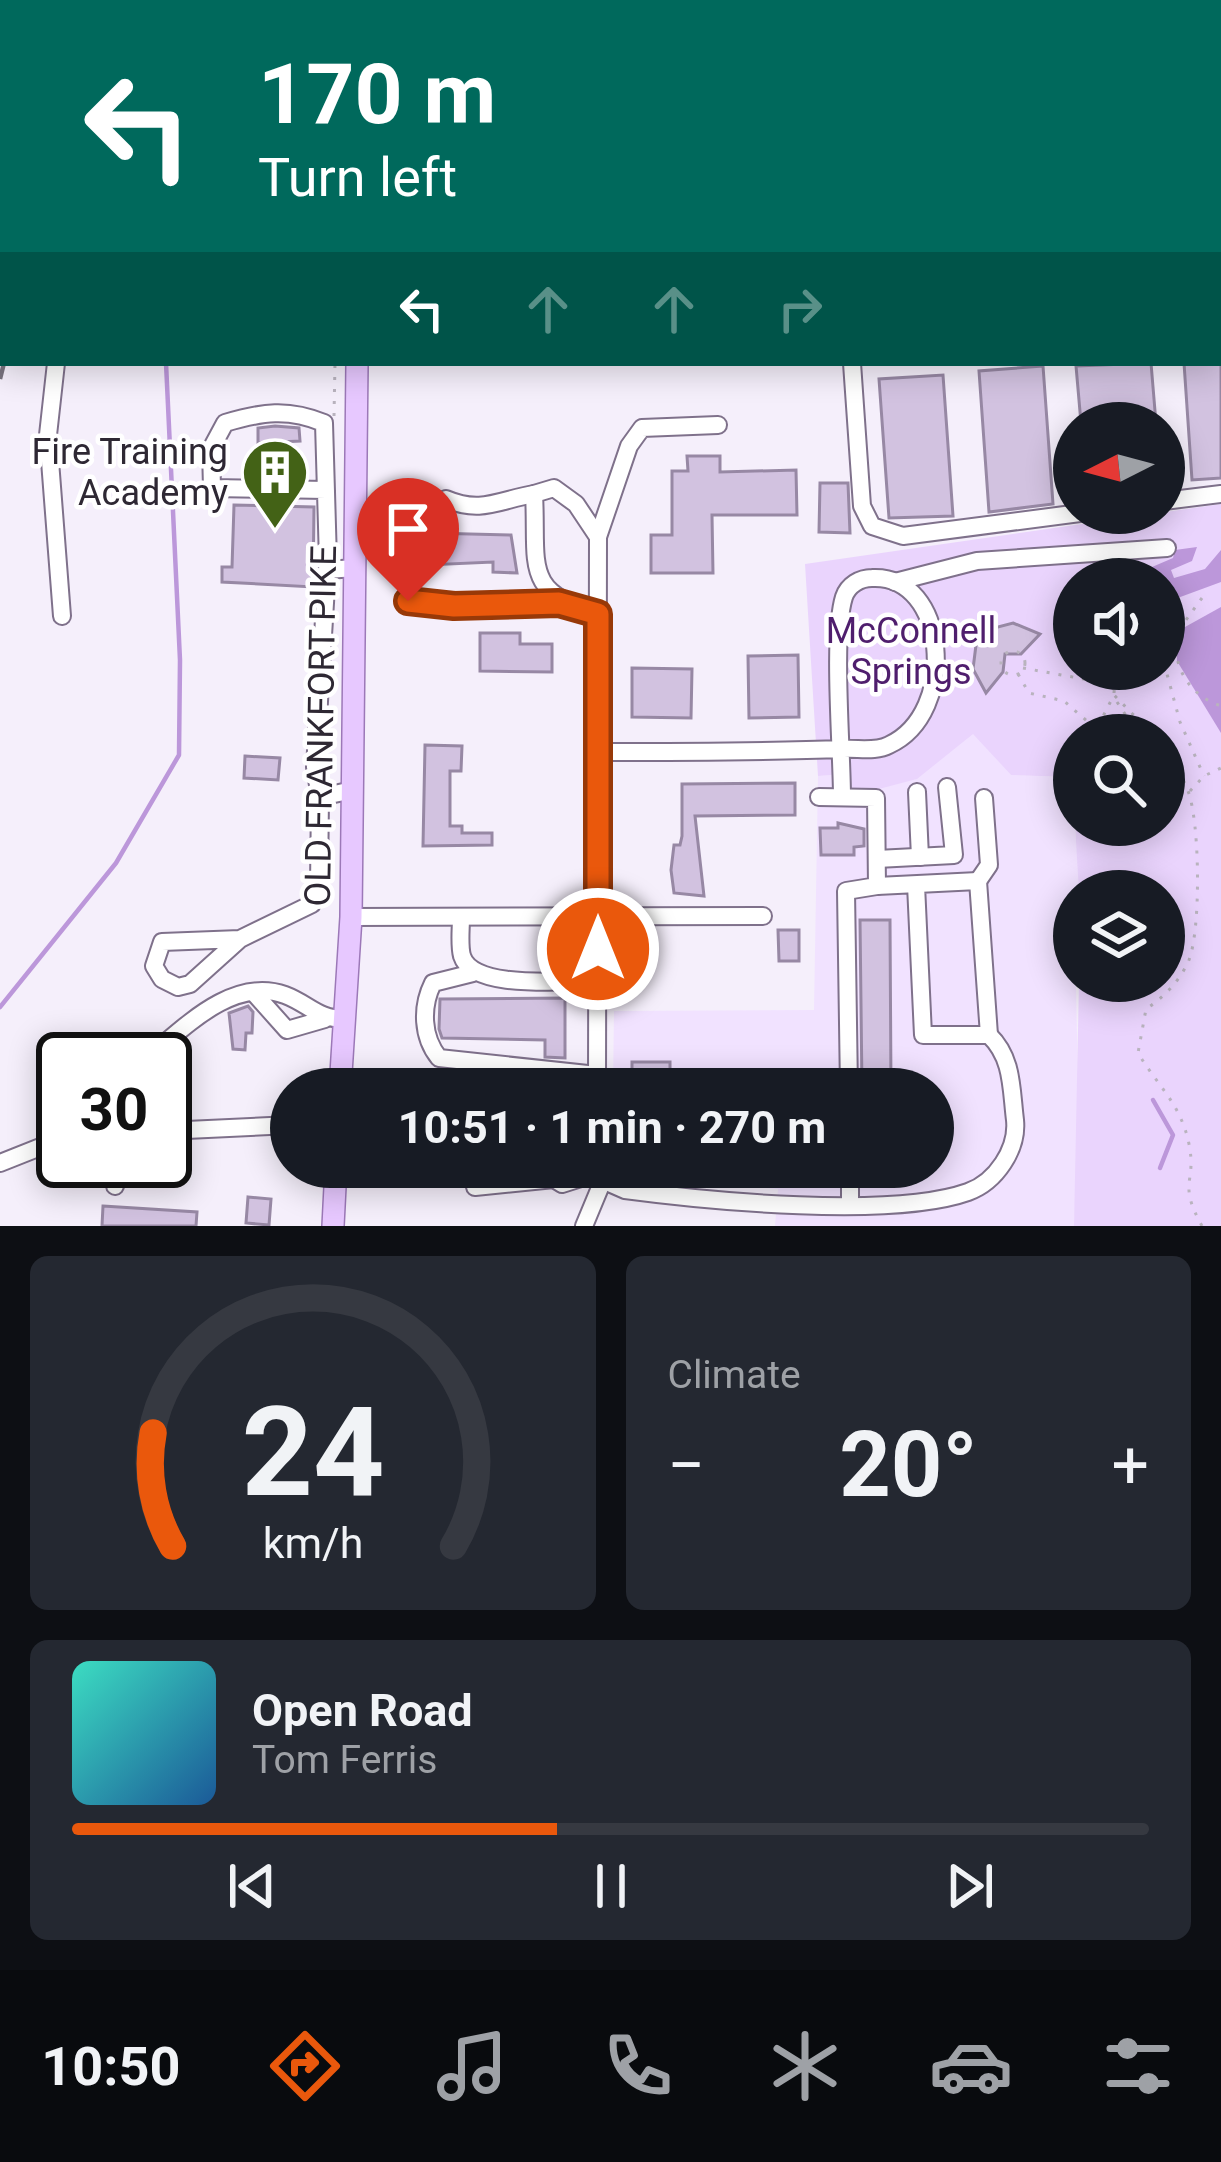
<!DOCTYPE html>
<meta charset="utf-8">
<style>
:root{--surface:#171b24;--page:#242831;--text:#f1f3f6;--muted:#9ea1a6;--line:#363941;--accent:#ea580c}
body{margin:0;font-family:Roboto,sans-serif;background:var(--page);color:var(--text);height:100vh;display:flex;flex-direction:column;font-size:45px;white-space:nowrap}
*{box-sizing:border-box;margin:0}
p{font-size:39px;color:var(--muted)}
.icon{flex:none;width:66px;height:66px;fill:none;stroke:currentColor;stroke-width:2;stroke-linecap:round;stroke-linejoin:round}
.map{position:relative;height:1226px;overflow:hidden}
.sheet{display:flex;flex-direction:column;gap:30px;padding:30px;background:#0d0f14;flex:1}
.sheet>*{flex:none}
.guide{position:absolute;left:0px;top:0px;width:1221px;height:366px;box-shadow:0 6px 30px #0003;background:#00695c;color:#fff;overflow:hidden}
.needle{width:78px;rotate:264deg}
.buttons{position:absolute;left:1053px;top:402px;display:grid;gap:24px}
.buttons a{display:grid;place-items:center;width:132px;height:132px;border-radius:50%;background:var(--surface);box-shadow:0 6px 30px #0003;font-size:60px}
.speed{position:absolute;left:36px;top:1032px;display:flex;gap:24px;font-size:60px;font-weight:700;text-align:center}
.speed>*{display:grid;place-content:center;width:156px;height:156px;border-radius:50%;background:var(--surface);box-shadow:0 6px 30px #0003;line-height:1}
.speed .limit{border:6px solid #111;border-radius:18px;background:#fff;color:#111}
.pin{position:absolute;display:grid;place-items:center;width:102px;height:102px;color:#fff;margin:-123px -51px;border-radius:50% 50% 50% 0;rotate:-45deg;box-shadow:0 0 12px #0007}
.pin .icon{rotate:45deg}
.me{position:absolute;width:132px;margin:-66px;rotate:0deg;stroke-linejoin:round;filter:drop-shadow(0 0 9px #0008)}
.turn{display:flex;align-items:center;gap:42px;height:252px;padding:0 60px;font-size:54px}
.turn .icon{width:156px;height:156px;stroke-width:2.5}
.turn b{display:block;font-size:84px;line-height:102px}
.lanes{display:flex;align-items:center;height:114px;padding:0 60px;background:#0003;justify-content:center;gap:60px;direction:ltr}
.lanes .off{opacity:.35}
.big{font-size:90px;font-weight:700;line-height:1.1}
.sheet .widget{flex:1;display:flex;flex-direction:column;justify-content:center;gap:18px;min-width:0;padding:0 42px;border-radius:18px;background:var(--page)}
.sheet .dial{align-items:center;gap:0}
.dial svg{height:312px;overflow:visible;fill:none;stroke:var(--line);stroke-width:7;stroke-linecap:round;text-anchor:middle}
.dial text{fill:var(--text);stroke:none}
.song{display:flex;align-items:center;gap:36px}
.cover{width:144px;height:144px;border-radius:18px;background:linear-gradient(135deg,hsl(170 70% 55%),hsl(210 70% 35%))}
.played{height:12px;border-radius:6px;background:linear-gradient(90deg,var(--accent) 45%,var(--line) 45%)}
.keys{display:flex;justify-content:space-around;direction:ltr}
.heat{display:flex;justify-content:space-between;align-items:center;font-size:66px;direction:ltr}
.sheet .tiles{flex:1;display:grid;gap:30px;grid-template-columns:1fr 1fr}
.widget:last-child{grid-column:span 2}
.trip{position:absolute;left:270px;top:1068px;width:684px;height:120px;border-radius:60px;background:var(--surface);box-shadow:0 6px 30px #0003;font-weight:700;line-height:120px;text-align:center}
.dock{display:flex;height:192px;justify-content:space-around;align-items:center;background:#090b0e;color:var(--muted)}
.dock .icon{width:84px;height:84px}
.dock .active{color:var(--accent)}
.dock b{font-size:54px;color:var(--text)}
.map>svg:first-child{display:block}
.built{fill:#f1e2ff}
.green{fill:#ead4fd;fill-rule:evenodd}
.water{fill:#bc97da}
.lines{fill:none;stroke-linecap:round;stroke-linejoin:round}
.stream{stroke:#bc97da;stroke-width:4.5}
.building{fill:#d2c2e0;stroke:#9788a4;stroke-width:3}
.minor-casing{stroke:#7f718b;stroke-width:20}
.major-casing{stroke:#9c78b8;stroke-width:24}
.path{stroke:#b9b3be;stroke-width:3;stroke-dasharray:3 9;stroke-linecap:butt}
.minor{stroke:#fff;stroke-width:16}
.major{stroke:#e7c8ff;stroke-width:21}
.rail{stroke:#77717d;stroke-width:4.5;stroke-dasharray:18 9;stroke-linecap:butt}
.route-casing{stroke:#983908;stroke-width:30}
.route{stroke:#ea580c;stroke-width:21}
.labels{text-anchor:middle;stroke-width:9;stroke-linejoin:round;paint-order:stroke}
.poi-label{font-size:36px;fill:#2e2833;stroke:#fff;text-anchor:end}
.park-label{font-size:36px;fill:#4f1e6d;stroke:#fff}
.street-label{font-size:36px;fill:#2e2833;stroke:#fff}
</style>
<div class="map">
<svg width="1221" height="1226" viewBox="0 0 1221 1226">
<rect width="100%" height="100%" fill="#f5effb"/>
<!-- built -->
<polygon class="built" points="973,733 1011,775 1070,777 1079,873 1079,891 1074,891 1079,1132 1074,1226 775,1226 778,1189 629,1177 618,1170 933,1167 933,1089 613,1089 614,1011 814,1010 818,776 846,774 852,795 916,779"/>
<!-- green -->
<path class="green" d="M1221,504V1226H1074L1079,981H1164V891H1079L1075,825H1164V735H1074V819L1070,777L1011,775L973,734L917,779L852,796L846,774L818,776L805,564ZM1074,579H1164V669H1074Z"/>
<!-- water -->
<g class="water">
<polygon points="1197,547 1192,561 1171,570 1174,578 1205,569 1221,550 1221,582 1164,603 1164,579 1150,579 1152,567 1173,558 1175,550"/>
<polygon points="1221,607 1221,733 1177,661 1176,632"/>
</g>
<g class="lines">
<!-- stream -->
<g class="stream">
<polyline points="0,1007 116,863 179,755 180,660 166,363"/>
<polyline points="1153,1100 1173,1135 1160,1168"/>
</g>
</g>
<!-- building -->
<g class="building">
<polygon points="1151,363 1156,423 1081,423 1076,366"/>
<polygon points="1184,363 1221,363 1221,478 1192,480"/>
<polygon points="1043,366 1053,504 989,512 979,371"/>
<polygon points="943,375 953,516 889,518 879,379"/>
<polygon points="275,426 299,428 300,441 258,443 258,428"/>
<polygon points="687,456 720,456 720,472 796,470 797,515 712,515 713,573 651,573 651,535 672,535 672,471 688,471"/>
<polygon points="820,483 848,483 850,533 819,532"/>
<polygon points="234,505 314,507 313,587 222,582 222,567 232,567"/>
<polygon points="430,533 511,535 517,573 493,572 493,562 427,565"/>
<polygon points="1013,623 1040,634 1021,654 1005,654 1003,672 986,693 973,669 976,645 990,629"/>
<polygon points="480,633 520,633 520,644 552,644 552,672 480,671"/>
<polygon points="798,655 799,717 749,718 748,656"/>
<polygon points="632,668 692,669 691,718 632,717"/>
<polygon points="425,745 462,746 461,771 450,771 450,826 462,826 462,833 492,833 492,845 423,846"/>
<polygon points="245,756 280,758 278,780 244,778"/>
<polygon points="795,783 795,815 695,816 704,896 674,893 671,870 674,845 680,845 682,836 682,784"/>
<polygon points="838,823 864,829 864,846 854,847 854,855 821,855 820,828 838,828"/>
<polygon points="860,920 890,920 891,1089 862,1089"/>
<polygon points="778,930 799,930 799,961 779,961"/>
<polygon points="565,998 565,1058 545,1057 545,1040 442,1038 439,1029 440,999"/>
<polygon points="248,1006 253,1012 252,1033 246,1033 245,1050 233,1049 229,1013"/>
<rect x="632" y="1062" width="38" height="27"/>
<polygon points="248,1197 271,1199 269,1225 246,1223"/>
<polygon points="103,1206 197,1212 196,1226 102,1226"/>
</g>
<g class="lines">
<defs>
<g id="minor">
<polyline points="117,0 117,3"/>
<polyline points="33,3 34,0"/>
<polyline points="0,26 3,27"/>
<polyline points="0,137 3,125"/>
<polyline points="1218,147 1221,147"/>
<polyline points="56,363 48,435 62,616"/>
<polyline points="852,363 862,506 872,526 903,536 1080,513"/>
<path d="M326,490L212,488L211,449L225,423C262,412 288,408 324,423L328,561L327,570L355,568"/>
<path d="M534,494C499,500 481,514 446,499L420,511L408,601L454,606L559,603"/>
<polyline points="1164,501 1221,494"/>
<polyline points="895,582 977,561 1167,548"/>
<path d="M598,613C521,593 538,563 534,494L554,488L576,504L598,537"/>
<path d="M598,752C680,752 762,752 844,749C858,748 876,752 889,745C959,713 948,574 872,578C860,578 848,585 844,597C832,635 842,751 842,797"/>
<polyline points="917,792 920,857"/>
<polyline points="320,797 315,767 327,570"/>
<polyline points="819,797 876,798 877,886 846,891 849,1089"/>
<polyline points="877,859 954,855 947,787"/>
<polyline points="978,881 989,865 984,798"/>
<polyline points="877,886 978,881 989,1035 923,1035 916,885"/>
<polyline points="351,917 763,916"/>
<path d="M461,917C461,929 459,945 462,956C473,991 567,980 598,981"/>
<polyline points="240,939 162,942 154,966 162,979 178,987 190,984 240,939 312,904 319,885 320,797 353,790"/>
<path d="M473,973L433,983C421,1007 422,1037 439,1058L597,1075"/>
<polyline points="254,993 287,1030 325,1019"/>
<path d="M146,1059C183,1029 232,976 285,995C309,1004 317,1019 345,1019"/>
<polyline points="597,1089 598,537 629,446 642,428 718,425"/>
<polyline points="165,1090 168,1131"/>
<polyline points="165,1131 291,1125"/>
<polyline points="113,1161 115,1186"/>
<polyline points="0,1163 63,1138"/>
<polyline points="555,1167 554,1179 562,1184 600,1172"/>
<path d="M598,1167L609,1183L625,1190C708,1201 892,1219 968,1192C996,1182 1018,1149 1015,1120C1011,1088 1013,1058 989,1035"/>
<polyline points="850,1167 850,1204"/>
<polyline points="475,1187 554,1179"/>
<polyline points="584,1226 604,1178"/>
</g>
<g id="major">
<polyline points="201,0 206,3"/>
<polyline points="356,3 356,0"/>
<polyline points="1218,121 1221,121"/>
<polyline points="340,1089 351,917 357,363"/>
<polyline points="333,1226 336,1167"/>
</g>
</defs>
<!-- minor casing -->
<use href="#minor" class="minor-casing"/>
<!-- major casing -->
<use href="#major" class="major-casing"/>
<!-- path -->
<g class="path">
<polyline points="229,0 234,3"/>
<polyline points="334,416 335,363"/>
<path d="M1202,598L1175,635C1174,669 1189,695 1221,706"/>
<polyline points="1164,614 1186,609"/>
<circle cx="1013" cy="663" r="12"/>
<polyline points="861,663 921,663"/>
<polyline points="950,663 972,663"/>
<polyline points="1164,663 1180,722 1204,776"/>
<polyline points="1023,668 1111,684"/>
<polyline points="1018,674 1029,693 1064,701 1103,735"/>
<polyline points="1114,693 1116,669"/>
<polyline points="1117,702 1139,735"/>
<polyline points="1098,726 1114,695 1153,735"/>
<path d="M1164,750C1172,763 1183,776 1188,791C1200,822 1201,929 1189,960C1180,981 1164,997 1146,1009L1138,1053C1157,1085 1181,1104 1189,1144C1197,1184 1177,1181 1202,1226"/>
<polyline points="1190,791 1204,776 1221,768"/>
</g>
<!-- minor -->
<use href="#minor" class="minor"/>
<!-- major -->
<use href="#major" class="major"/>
<!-- rail -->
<g class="rail">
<polyline points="93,3 94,0"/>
<polyline points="0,379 4,363"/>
</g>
</g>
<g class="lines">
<defs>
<polyline id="route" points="408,601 454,606 559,603 598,614 598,949"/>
</defs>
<!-- route casing -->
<use href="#route" class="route-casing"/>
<!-- route -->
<use href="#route" class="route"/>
</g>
<!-- icons -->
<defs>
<symbol id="building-pin" viewBox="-11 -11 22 30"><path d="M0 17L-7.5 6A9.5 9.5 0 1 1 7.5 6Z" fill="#436216" stroke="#fff"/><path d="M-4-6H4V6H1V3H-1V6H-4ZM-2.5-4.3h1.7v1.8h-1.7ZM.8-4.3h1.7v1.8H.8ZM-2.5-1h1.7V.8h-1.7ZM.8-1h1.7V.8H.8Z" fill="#fff"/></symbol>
</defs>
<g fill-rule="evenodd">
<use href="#building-pin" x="237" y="434" width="76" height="104"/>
</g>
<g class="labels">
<!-- poi labels -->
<g class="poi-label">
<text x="228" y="464">Fire Training<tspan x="228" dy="41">Academy</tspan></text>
</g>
<!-- park labels -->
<g class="park-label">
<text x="911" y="643">McConnell<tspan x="911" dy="41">Springs</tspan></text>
</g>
<!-- street labels -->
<g class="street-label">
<text transform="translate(320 726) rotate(-89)" y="13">OLD FRANKFORT PIKE</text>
</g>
</g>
</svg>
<div class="buttons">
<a><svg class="needle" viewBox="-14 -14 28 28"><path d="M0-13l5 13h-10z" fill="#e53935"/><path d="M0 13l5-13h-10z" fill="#9ea1a6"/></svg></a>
<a><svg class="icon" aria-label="sound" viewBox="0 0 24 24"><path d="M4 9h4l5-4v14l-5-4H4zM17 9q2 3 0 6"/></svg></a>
<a><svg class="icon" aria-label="search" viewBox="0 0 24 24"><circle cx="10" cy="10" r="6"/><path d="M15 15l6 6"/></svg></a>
<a><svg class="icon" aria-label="layers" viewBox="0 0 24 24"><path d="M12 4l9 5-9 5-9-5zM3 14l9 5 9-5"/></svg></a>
</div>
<div class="speed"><div class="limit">30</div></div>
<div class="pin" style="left:408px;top:601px;background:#d93025"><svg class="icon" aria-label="arrive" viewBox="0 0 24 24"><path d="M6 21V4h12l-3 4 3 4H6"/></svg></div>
<svg class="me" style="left:598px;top:949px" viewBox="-20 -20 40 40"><circle r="17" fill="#ea580c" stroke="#fff" stroke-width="3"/><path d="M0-11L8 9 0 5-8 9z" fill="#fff"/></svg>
<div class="trip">10:51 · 1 min · 270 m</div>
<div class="guide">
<div class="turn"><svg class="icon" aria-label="left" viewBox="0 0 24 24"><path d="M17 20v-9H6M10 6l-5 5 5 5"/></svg><div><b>170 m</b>Turn left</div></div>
<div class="lanes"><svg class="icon" aria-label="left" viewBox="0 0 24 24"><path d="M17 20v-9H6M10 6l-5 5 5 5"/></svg><svg class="icon off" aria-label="ahead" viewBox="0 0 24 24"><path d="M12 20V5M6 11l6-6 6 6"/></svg><svg class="icon off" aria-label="ahead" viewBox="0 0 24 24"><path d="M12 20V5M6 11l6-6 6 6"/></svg><svg class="icon off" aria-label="right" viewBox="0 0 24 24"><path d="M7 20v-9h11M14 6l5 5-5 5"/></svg></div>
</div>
</div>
<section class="sheet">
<div class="tiles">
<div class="widget dial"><svg viewBox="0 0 100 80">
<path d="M14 69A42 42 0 1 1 86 69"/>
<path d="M14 69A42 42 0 0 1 9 40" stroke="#ea580c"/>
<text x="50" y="56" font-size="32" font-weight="700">24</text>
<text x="50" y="72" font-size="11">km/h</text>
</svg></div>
<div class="widget"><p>Climate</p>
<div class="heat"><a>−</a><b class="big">20°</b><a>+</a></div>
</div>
<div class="widget">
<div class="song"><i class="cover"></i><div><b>Open Road</b><p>Tom Ferris</p></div></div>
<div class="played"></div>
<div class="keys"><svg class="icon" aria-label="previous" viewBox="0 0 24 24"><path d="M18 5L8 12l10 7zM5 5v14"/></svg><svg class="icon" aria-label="pause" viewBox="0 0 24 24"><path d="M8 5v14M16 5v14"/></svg><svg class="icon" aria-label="next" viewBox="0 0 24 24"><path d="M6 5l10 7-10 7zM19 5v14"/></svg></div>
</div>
</div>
</section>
<nav class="dock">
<b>10:50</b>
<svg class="icon active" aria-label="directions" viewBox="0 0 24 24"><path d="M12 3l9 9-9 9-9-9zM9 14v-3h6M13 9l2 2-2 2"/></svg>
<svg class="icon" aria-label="music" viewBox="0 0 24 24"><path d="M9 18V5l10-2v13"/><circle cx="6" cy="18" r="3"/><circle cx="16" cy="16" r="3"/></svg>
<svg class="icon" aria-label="phone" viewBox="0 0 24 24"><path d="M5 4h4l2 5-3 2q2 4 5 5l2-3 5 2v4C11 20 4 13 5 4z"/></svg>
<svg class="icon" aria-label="climate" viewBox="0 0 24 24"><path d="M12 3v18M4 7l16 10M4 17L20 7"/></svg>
<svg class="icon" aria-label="car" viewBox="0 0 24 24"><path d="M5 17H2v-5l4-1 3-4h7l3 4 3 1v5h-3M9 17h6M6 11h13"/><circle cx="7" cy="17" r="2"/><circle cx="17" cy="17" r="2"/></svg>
<svg class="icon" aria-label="filters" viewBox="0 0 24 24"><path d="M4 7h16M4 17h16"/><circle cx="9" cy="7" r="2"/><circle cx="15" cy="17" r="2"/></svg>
</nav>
